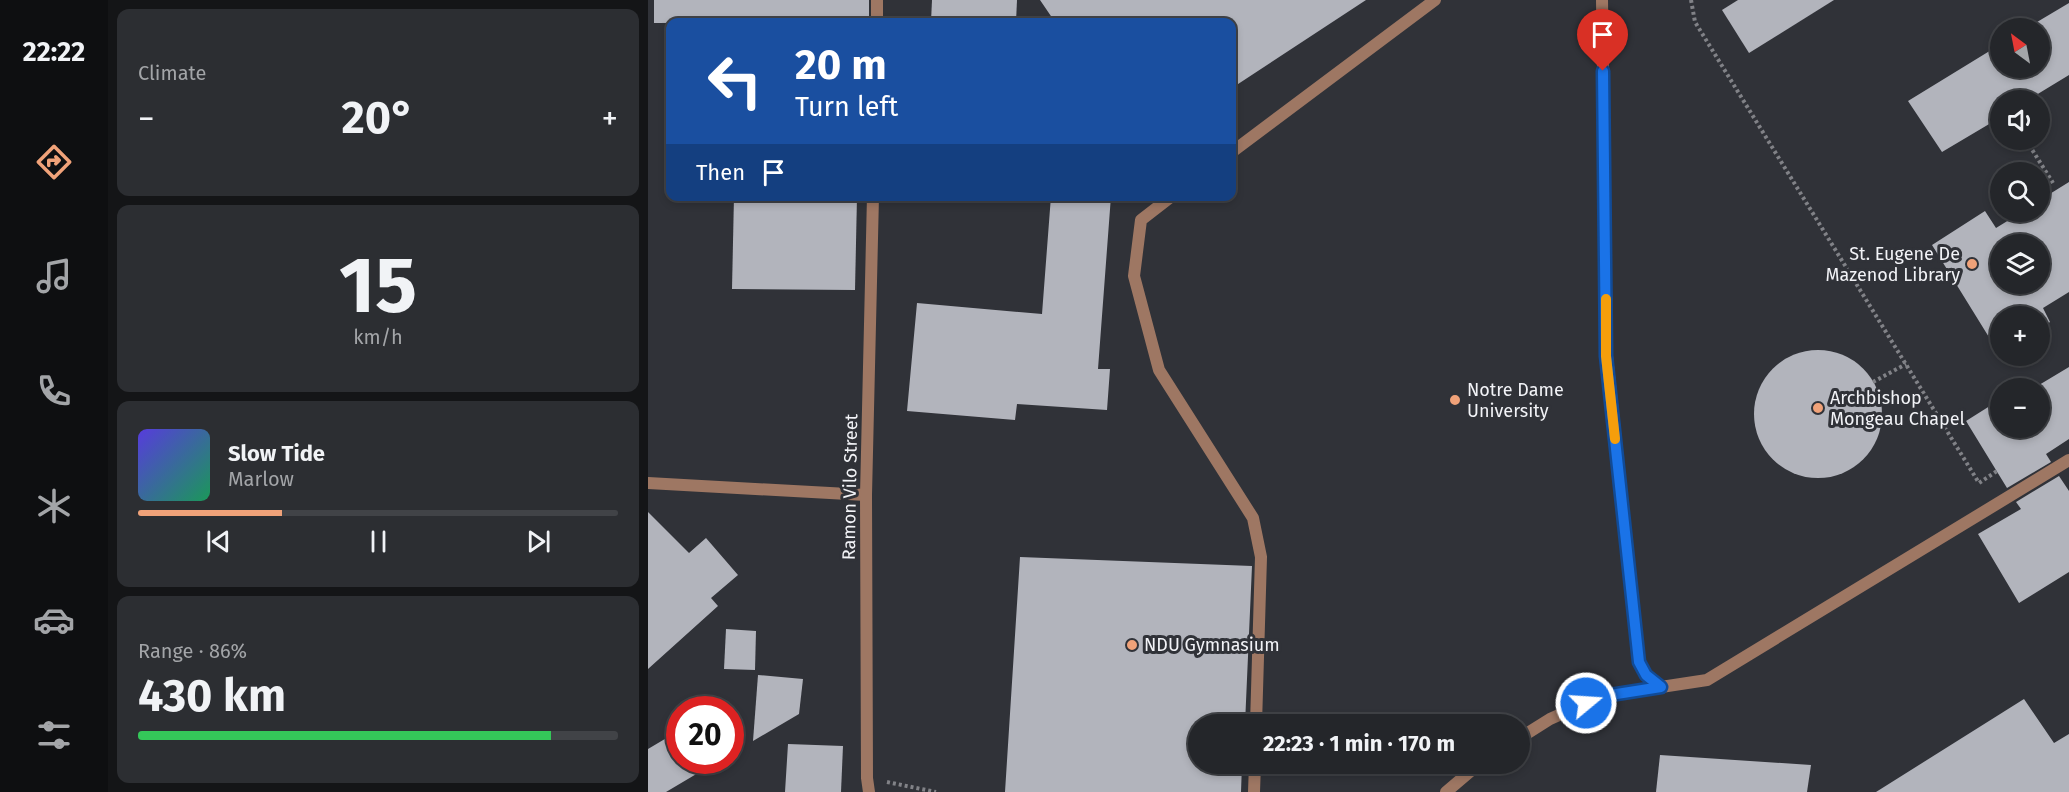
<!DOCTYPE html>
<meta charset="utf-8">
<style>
:root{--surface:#24262a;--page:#2c2e32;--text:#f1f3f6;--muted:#a3a5a8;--line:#414347;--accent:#f0a279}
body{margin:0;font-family:"Fira Sans",sans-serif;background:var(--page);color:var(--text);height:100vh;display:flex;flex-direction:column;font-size:22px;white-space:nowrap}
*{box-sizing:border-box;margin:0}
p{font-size:20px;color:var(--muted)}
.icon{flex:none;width:33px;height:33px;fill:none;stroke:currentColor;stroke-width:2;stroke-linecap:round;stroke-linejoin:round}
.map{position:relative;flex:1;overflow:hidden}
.side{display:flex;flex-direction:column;gap:9px;padding:9px;background:#141517;width:540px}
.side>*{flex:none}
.top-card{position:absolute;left:18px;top:18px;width:570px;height:183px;border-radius:12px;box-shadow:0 3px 9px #0003,0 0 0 2px var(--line);background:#1a4fa0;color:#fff;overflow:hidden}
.needle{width:39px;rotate:328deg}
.tools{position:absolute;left:1342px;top:18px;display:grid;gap:12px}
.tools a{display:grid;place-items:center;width:60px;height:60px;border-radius:50%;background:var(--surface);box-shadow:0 3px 9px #0003,0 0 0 2px var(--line);font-size:30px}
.speed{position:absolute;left:18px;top:696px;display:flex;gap:12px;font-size:30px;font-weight:700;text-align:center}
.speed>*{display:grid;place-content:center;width:78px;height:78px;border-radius:50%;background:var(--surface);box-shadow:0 3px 9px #0003,0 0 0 2px var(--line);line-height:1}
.speed .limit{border:9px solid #d22;background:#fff;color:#111}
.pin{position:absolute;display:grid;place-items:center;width:51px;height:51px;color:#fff;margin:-62px -26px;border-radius:50% 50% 50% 0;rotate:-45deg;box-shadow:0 0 6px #0007}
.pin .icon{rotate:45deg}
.me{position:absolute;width:66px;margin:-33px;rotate:72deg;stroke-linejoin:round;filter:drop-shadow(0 0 4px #0008)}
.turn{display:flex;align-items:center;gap:21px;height:126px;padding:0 30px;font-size:27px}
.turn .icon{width:78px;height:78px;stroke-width:2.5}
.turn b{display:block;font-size:42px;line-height:51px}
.then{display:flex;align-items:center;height:57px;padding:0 30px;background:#0003;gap:12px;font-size:22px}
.big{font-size:45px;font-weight:700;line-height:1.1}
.side .card{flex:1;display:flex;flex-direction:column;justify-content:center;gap:9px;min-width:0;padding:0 21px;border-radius:12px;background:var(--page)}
.side .dial{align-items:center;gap:0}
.dial b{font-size:78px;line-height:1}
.song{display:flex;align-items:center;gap:18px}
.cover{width:72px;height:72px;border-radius:9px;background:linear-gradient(135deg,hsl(250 70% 55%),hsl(150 70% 35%))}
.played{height:6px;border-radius:3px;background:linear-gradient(90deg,var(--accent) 30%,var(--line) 30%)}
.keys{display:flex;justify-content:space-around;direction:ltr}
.heat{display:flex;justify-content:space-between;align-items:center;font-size:33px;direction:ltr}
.charge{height:9px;border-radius:4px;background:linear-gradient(90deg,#34c759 86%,var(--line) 0)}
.trip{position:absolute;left:540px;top:714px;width:342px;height:60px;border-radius:30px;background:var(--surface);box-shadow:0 3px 9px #0003,0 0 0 2px var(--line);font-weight:700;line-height:60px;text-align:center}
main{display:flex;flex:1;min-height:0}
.menu{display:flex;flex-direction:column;width:108px;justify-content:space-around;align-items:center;background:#0e0f11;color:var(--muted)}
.menu .icon{width:42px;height:42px}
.menu .current{color:var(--accent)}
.menu b{font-size:27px;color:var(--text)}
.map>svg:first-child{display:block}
.building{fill:#b2b4bc;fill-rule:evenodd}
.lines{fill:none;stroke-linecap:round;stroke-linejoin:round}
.path{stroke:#818287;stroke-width:4;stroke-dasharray:3 3;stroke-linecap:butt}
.service{stroke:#9e7763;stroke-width:12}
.minor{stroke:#9e7763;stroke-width:12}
.route-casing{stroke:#114b97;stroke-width:15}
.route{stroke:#1a73e8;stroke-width:10}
.slow{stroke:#f59e0b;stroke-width:10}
.poi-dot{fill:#f0a279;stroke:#303238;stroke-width:2}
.labels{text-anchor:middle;stroke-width:6;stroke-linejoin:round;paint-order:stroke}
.poi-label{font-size:18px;fill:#f2f3f7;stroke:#303238;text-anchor:start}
.street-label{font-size:18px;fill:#f2f3f7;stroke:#303238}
</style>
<main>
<nav class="menu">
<b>22:22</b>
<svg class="icon current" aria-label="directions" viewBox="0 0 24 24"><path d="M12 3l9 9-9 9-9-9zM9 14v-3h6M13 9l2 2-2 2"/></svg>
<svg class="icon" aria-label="music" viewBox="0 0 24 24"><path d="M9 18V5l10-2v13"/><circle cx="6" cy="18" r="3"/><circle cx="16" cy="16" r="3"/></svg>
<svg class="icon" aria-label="phone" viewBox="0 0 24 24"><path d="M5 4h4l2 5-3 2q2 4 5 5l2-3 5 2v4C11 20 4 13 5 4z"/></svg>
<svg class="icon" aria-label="climate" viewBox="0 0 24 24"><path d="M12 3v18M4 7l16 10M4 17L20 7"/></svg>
<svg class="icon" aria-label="car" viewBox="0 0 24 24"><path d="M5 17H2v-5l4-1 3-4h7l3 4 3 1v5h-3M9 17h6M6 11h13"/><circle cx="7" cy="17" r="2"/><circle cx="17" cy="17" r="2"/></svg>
<svg class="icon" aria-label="filters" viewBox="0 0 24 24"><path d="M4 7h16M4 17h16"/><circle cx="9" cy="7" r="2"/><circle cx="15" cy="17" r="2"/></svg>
</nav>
<section class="side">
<div class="card"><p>Climate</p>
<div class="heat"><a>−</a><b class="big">20°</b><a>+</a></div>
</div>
<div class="card dial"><b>15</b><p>km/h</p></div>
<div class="card">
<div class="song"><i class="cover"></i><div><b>Slow Tide</b><p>Marlow</p></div></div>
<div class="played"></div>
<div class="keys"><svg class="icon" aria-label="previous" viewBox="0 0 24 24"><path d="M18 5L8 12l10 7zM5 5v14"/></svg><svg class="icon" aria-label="pause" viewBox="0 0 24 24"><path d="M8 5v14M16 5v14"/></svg><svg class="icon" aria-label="next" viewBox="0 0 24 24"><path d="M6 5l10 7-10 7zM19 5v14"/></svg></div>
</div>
<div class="card"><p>Range · 86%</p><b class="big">430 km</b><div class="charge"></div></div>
</section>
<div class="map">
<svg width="1421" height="792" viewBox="0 0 1421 792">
<rect width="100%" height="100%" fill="#303238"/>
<!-- building -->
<g class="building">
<polygon points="6,0 221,0 221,22 6,23"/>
<polygon points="284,0 369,0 368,22 283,22"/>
<polygon points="392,0 718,0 584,88 584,22 407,22"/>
<polygon points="1090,0 1186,0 1101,53 1074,10"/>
<polygon points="1421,3 1421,75 1380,100 1353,100 1353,117 1294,152 1260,101 1353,44 1353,68 1392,68 1392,28 1379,28"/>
<path d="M1421,182V292L1395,308L1402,322L1392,329V316H1353L1352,355L1284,245L1337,211L1348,228L1374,212H1392V200ZM1353,244H1392V284H1353Z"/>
<polygon points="86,196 209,196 207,290 84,289"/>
<polygon points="403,196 463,196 450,369 462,369 459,410 369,404 367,420 259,411 269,303 394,314"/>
<circle cx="1170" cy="414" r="64"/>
<polygon points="1421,367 1421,439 1398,454 1403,462 1359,488 1318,421 1345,404 1349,412 1353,409 1353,428 1392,428 1392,388 1386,388"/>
<polygon points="1411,476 1421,491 1421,572 1371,603 1330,534 1373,509 1368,502"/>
<polygon points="0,512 41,553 58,538 90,575 63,598 70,606 0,669"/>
<polygon points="372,557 604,566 597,724 550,724 550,764 594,764 593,792 357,792"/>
<polygon points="78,629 108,631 107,670 76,669"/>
<polygon points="110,675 155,679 151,714 105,741"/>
<polygon points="1376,699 1406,743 1421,734 1421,792 1228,792"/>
<polygon points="32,730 32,760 72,760 18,792 0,792 0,749"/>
<polygon points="140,744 195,746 193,792 137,792"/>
<polygon points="1012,755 1163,765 1159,792 1008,792"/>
</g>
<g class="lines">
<!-- path -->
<g class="path">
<polyline points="1043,0 1047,22 1331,483 1349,471"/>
<polyline points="1378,140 1405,183"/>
<polyline points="1225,382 1258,364"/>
<polyline points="239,782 288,792"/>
</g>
<!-- service -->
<g class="service">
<polyline points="954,0 959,356 991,662 998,675 1013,687 1059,680 1421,460"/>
<polyline points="584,152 787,0"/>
<polyline points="524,196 493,220 486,276 511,370 605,518 613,557 608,724"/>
<polyline points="872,738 902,719 956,695 1013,687"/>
<polyline points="606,792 607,764"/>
<polyline points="798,792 831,764"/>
</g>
<!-- minor -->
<g class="minor">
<polyline points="229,22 229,0"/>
<polyline points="0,483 218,495"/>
<polyline points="221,792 219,778 218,495 225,196"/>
</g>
</g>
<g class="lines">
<defs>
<polyline id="route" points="938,703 956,696 1013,687 998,675 991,662 958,356 955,71"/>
</defs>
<!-- route casing -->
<use href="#route" class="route-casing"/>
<!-- route -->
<use href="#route" class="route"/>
<!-- slow -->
<polyline class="slow" points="958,299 958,356 967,439"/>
</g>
<!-- markers -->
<g class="poi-dot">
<circle cx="1324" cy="264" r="6"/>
<circle cx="807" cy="400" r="6"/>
<circle cx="1170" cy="408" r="6"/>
<circle cx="484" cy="645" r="6"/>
</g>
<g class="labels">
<!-- poi labels -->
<g class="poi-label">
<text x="1312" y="260" text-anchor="end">St. Eugene De<tspan x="1312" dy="21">Mazenod Library</tspan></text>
<text x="819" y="396">Notre Dame<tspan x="819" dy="21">University</tspan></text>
<text x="1182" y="404">Archbishop<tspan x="1182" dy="21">Mongeau Chapel</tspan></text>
<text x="496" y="651">NDU Gymnasium</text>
</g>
<!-- street labels -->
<g class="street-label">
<text transform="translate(202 487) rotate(-89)" y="6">Ramon Vilo Street</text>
</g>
</g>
</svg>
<div class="tools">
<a><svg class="needle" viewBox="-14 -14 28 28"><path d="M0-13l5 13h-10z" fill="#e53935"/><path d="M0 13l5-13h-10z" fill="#a3a5a8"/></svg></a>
<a><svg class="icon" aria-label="sound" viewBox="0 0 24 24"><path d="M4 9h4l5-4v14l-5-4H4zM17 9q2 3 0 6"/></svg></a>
<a><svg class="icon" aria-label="search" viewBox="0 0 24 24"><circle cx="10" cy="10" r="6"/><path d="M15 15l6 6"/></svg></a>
<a><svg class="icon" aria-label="layers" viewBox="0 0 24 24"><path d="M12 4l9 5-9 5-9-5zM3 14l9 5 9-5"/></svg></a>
<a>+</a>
<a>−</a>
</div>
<div class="speed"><div class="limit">20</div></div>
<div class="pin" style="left:955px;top:71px;background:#d93025"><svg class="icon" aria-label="arrive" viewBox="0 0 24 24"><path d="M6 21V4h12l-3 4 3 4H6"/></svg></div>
<svg class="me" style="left:938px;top:703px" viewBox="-20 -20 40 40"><circle r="17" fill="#1a73e8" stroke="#fff" stroke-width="3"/><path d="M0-11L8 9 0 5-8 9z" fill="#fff"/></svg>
<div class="trip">22:23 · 1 min · 170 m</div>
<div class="top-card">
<div class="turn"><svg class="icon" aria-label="left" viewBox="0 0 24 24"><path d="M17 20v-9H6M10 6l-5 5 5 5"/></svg><div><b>20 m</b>Turn left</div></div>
<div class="then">Then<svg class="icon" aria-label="arrive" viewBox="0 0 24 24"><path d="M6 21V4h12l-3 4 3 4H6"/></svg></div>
</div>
</div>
</main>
